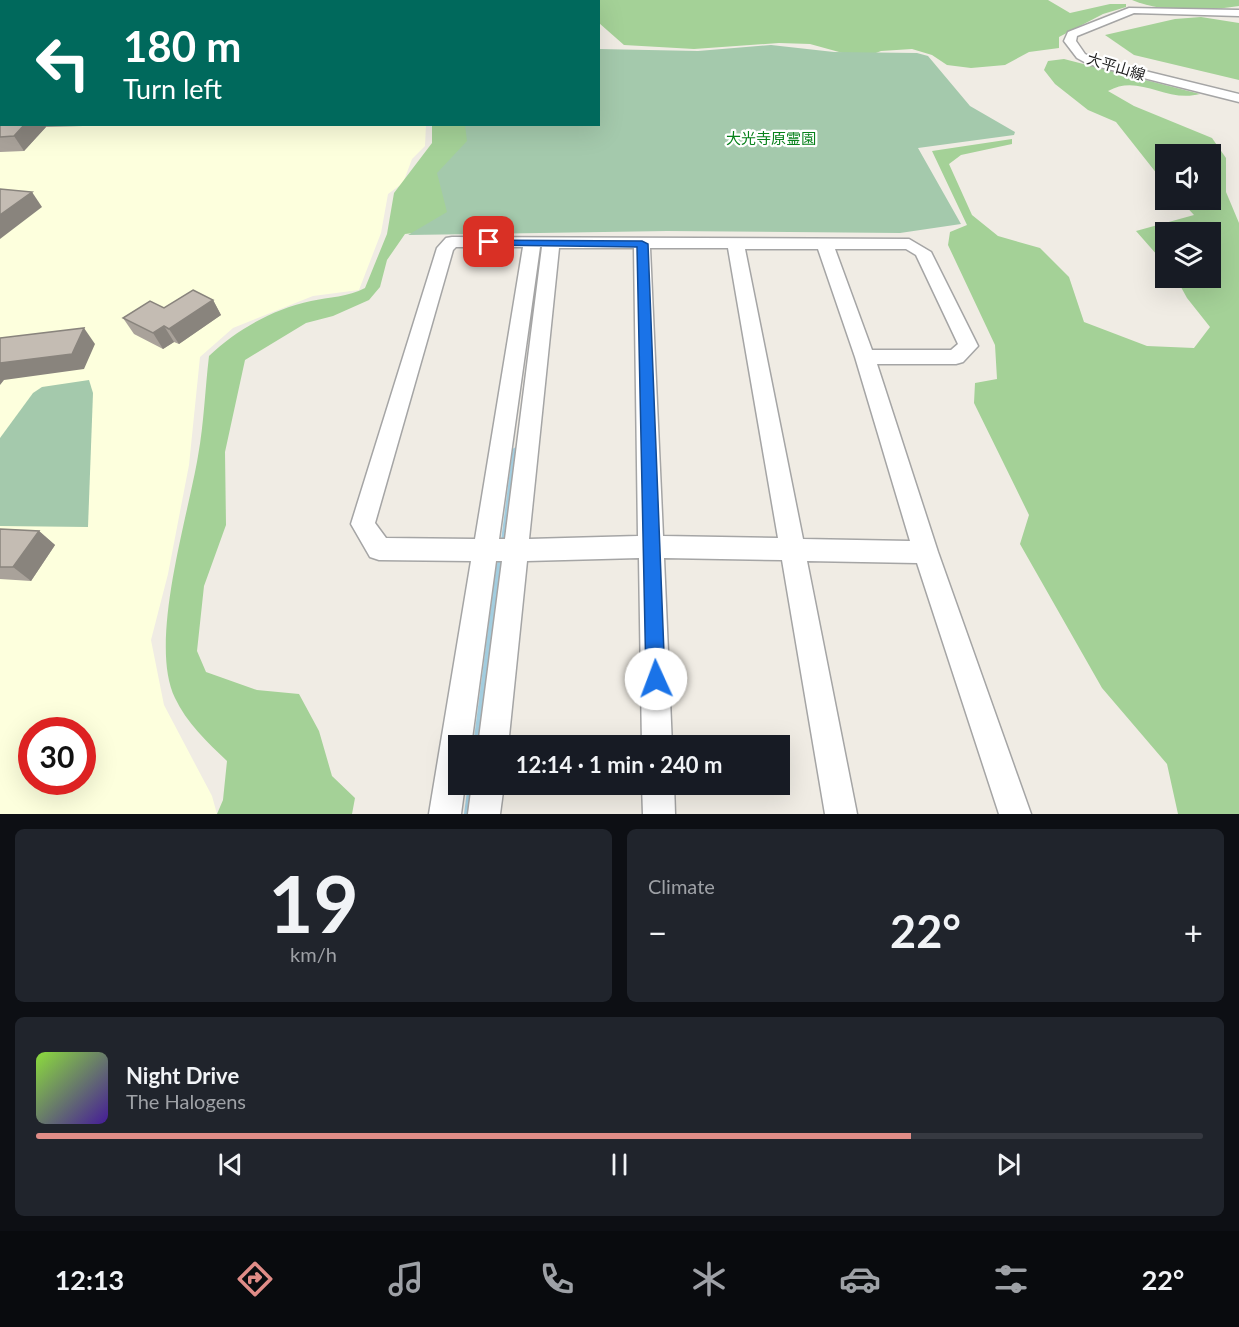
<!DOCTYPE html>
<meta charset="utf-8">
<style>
:root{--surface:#171b24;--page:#20242c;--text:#f1f3f6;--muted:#9ea1a6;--line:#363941;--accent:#e08c87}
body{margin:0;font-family:Lato,"Noto Sans JP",sans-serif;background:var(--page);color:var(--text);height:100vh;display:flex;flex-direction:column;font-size:22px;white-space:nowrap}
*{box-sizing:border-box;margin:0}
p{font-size:20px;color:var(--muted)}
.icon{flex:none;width:33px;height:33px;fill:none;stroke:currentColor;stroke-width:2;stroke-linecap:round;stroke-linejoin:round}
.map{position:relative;height:814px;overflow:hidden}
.sheet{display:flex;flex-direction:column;gap:15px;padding:15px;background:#0d0f14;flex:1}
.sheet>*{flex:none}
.banner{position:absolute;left:0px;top:0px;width:600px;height:126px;box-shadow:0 6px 24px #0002;background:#00695c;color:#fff;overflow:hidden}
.tools{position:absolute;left:1155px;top:144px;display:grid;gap:12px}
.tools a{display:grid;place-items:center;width:66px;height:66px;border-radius:0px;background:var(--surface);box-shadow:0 6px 24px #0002;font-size:30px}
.speed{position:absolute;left:18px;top:717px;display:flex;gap:12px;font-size:30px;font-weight:700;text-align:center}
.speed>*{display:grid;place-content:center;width:78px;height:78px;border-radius:50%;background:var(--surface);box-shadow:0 6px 24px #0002;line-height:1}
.speed .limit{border:9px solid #d22;background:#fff;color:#111}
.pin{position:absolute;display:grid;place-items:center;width:51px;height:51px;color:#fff;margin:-26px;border-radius:12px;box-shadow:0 3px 9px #0006}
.me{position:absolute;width:66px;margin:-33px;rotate:358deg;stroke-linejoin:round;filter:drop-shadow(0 0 4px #0008)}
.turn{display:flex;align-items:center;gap:21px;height:126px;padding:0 24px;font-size:27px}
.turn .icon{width:78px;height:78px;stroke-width:2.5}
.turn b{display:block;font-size:42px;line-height:51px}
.big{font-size:45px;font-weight:700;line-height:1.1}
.sheet .tile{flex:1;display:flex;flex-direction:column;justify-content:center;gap:9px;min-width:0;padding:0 21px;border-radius:9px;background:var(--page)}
.sheet .dial{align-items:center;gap:0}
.dial b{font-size:78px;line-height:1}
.song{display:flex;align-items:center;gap:18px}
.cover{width:72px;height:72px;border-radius:9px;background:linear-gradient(135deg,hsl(90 70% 55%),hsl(260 70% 35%))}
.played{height:6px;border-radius:3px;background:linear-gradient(90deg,var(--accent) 75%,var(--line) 75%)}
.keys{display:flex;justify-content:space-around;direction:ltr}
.heat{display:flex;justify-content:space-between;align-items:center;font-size:33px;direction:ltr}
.sheet .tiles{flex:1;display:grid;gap:15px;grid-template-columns:1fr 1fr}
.tile:last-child{grid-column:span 2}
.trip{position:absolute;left:448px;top:735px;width:342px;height:60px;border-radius:0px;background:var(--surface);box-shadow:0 6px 24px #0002;font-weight:700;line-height:60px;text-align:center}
.tabs{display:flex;height:96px;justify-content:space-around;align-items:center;background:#090b0e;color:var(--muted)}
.tabs .icon{width:42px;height:42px}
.tabs .selected{color:var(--accent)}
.tabs b{font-size:27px;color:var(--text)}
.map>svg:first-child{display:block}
.education{fill:#fdffdd;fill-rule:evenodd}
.forest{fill:#a4d197}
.cemetery{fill:#a4c9ac}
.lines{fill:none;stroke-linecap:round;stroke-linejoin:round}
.stream-far1{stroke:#a2cddf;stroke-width:7}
.stream{stroke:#a2cddf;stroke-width:8}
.minor-casing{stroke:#a5a5a5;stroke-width:3}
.minor{fill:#fff;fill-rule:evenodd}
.wall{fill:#a9a29a}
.shaded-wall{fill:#89847d}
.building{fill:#c4bcb3;stroke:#89847d;stroke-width:1.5}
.route{fill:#1a73e8;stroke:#114b97;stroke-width:1.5}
.labels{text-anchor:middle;stroke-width:4.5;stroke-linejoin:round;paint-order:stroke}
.far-street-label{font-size:15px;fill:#1e1e1e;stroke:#fff}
.far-park-label{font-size:15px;fill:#07811a;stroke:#fff}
</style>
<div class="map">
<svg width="1239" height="814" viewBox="0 0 1239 814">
<rect width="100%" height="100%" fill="#f0ece4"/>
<!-- education -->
<path class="education" d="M0,0H356L2,2V124L426,125L425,146L412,159L403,183L388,194L381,233L359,290L313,296L233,328L200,357L189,465L168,574L151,640L164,705L212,796L217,814H0ZM32,730H82V782H32Z"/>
<!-- forest -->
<g class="forest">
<polygon points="584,0 1048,0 1070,13 1110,4 1126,4 1126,7 1103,14 1059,37 1059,48 1029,52 1005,65 971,68 947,65 932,55 912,49 881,51 868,56 850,55 810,44 779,43 694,49 624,45 599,23 598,2"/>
<path d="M1132,0H1239V6C1207,11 1162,13 1132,0Z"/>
<polygon points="1201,17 1239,23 1239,80 1134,55 1105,35 1175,19"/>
<path d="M1064,59L1200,94C1165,103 1139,73 1108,91L1134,106L1212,138L1226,158V192L1239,223V814H1178L1167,764L1102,688L1020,544L1029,515L974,403L975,383L997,379L995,345L948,245L950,232L967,225L932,151L1012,139V144L961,155L949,164L972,215L998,236L1040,248L1069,277L1084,322L1147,346L1194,348L1210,327L1187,298L1176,278H1210V232H1166L1165,264L1136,231L1194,215L1180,200H1210V154H1166L1165,184L1116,122L1088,110L1055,84L1044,70L1048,61Z"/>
<path d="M432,125H489L482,211L430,231L405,234L387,260L380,287L369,300L333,316L306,323L245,360L225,452L226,525L204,586L197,651L206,672L257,690L299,694L319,731L332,776L355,798L352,814H217L223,800L227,761C208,743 186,722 175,698C148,643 188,517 198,456C204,423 205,389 209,356C236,330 273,309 311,301C329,297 348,297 365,288L387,234L394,193L432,143Z"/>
</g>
<!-- cemetery -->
<g class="cemetery">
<polygon points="771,45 834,52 917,53 928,56 970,106 1015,132 1014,135 918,148 961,224 900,233 667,231 408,235 447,212 437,173 467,141 465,125 598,124 599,49 698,51"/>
<polygon points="89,380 93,393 88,527 0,526 0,438 33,393 42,387"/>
</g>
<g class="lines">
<!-- stream-far1 -->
<g class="stream-far1">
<polyline points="504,545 516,451"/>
<polyline points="500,568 502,555"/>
</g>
<!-- stream -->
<g class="stream">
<polyline points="477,746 500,567"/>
<polyline points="468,814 472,784"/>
</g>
<defs>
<g id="minor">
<polygon points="1129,8 1239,10 1239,16 1134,13 1077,36 1076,41 1085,54 1096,59 1239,94 1239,102 1088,64 1077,58 1064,41 1068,32"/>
<path d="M452,237L909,239L931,252L978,346L963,362L956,364H877L938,552L1031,814H999L917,563L807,561L857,814H825L782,560L664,558L672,746H642L639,558L527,561L508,746H478L502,561H496L471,746H459V784H465L461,814H429L471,561L379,560L370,557L351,524L437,248L446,238ZM456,247H523L475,539L386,538L375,523L453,250ZM540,247H542L505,539H499ZM559,248H634L638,536L529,539ZM650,248H728L778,538L663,536ZM745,249H818L855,357L910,541L803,539ZM835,249H906L916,255L958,344L951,350H872Z"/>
<polygon points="472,784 504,784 500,814 468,814"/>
<polygon points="642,784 674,784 675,814 643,814"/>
</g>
</defs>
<!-- minor casing -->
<use href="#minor" class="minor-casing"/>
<!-- minor -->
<use href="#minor" class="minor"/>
</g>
<!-- wall -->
<g class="wall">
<polygon points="0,114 2,124 84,124 83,126 46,127 24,151 0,152"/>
<polygon points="213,300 221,315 179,344 174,342 163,349 134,334 123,318 164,308"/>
<polygon points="0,529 39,531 55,545 31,581 0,579"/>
</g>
<!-- shaded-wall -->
<g class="shaded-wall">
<polygon points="25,124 45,124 46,127 24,151 14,136"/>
<polygon points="32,192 42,207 0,239 0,215"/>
<polygon points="213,300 221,315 179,344 169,329"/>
<polygon points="164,326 174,342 163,349 153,333"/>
<polygon points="84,328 95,344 84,369 4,380 0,385 0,363"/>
<polygon points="39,531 55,545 31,581 13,567"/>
</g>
<!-- building -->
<g class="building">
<polygon points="2,113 2,124 25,124 14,136 0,137 0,114"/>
<polygon points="0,189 32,192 0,215"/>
<polygon points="193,290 213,300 169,329 164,326 153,333 123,318 150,301 164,308"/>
<polygon points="84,328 72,354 0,363 0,338"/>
<polygon points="0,529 39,531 13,567 0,567"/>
</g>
<!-- route -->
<polygon class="route" points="485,240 642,241 648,244 665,679 662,686 656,689 649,686 646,679 637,247 489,245 483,242"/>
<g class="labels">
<!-- far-street labels -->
<g class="far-street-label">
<text transform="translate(1116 67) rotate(17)" y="5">大平山線</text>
</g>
<!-- far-park labels -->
<g class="far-park-label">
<text x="771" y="144">大光寺原霊園</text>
</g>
</g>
</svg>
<div class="tools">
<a><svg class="icon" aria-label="sound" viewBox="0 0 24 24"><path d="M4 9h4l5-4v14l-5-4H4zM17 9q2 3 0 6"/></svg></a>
<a><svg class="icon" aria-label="layers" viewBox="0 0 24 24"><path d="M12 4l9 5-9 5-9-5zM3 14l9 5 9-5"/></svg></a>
</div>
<div class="speed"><div class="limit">30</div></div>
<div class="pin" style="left:489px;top:242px;background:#d93025"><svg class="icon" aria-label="arrive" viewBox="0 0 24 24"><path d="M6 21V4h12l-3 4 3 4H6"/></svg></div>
<svg class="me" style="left:656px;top:679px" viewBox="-20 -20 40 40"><circle r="19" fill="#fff"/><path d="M0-13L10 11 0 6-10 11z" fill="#1a73e8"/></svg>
<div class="trip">12:14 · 1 min · 240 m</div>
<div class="banner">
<div class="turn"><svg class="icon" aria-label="left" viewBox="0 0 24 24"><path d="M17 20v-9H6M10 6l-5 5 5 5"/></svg><div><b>180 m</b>Turn left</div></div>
</div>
</div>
<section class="sheet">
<div class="tiles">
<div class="tile dial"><b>19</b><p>km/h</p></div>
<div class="tile"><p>Climate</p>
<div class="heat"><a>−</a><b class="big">22°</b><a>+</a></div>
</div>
<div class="tile">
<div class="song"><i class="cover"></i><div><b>Night Drive</b><p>The Halogens</p></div></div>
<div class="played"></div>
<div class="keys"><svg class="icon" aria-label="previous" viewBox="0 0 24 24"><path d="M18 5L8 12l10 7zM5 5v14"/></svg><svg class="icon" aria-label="pause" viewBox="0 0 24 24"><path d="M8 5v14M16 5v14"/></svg><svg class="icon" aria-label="next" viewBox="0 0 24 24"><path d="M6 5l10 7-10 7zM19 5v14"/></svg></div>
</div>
</div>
</section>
<nav class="tabs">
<b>12:13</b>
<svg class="icon selected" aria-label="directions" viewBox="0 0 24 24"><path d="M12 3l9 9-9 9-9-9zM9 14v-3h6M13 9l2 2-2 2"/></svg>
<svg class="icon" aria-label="music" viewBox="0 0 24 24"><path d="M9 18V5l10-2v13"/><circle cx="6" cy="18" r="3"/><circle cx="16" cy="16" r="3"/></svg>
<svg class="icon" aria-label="phone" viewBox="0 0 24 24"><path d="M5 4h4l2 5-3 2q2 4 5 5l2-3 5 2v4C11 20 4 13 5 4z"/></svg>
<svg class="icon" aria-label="climate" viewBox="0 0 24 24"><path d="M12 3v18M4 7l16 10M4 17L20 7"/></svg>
<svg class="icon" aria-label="car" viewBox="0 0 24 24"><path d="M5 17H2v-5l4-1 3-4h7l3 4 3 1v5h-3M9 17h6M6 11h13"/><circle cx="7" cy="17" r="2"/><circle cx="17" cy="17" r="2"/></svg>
<svg class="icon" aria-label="filters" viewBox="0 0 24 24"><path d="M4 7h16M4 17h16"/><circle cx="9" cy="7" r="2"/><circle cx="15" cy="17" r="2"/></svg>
<b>22°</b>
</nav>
